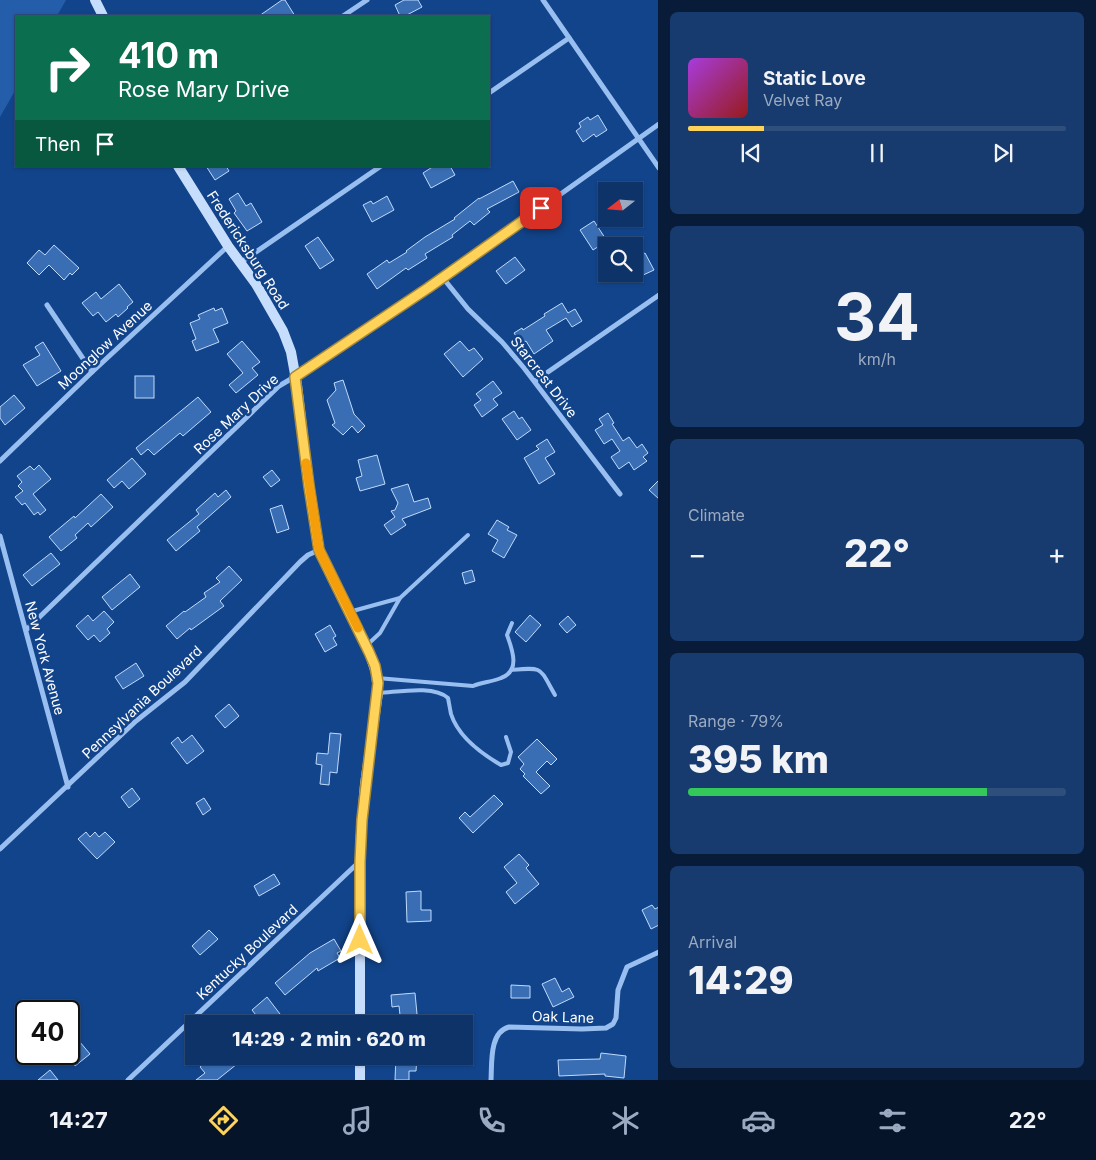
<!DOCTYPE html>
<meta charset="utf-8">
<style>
:root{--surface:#0e3368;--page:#173b6e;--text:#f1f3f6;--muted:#9baac0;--line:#2e4e7c;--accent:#ffd359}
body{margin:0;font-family:Inter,sans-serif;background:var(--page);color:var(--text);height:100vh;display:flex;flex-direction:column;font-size:19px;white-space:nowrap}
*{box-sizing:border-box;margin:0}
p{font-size:16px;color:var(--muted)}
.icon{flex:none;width:28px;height:28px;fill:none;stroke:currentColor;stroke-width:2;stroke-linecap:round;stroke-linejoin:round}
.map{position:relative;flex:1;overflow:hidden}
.sheet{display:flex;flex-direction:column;gap:12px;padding:12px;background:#081c39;width:438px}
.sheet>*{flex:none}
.hud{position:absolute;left:15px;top:15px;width:475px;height:152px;border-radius:0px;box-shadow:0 1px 4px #0004,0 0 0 1px var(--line);background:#0b6e4f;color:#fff;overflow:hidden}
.needle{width:32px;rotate:253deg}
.controls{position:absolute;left:598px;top:182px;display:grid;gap:10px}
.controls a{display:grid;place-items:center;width:45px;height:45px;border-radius:0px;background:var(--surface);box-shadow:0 1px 4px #0004,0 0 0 1px var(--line);font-size:25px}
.speed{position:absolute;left:15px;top:1000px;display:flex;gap:10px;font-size:25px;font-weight:700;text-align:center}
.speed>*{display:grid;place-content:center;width:65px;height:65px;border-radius:50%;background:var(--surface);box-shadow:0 1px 4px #0004,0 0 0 1px var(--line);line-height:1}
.speed .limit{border:2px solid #111;border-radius:8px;background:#fff;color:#111}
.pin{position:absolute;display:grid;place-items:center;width:42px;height:42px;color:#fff;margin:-21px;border-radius:10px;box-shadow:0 2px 8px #0006}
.me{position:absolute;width:55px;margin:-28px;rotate:0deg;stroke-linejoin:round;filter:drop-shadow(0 0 4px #0008)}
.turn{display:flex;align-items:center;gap:18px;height:105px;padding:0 20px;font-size:22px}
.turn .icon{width:65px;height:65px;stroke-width:2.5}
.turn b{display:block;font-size:35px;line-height:42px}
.then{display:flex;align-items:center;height:48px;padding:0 20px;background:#0003;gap:10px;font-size:19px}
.big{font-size:38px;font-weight:800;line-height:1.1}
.sheet .card{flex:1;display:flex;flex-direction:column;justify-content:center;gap:8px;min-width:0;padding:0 18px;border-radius:8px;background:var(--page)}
.sheet .dial{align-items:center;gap:0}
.dial b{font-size:65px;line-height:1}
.song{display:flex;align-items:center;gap:15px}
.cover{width:60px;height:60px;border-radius:8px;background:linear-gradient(135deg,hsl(280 70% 55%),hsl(0 70% 35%))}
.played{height:5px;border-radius:2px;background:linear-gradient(90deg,var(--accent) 20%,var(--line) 20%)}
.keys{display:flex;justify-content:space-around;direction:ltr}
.heat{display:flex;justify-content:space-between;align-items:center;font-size:28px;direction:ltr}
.charge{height:8px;border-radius:4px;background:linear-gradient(90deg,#34c759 79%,var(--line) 0)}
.trip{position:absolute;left:185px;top:1015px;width:288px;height:50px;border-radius:0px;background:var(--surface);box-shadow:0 1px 4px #0004,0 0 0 1px var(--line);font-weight:800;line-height:50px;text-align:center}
.dock{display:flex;height:80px;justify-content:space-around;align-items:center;background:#06142a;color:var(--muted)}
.dock .icon{width:35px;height:35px}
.dock .current{color:var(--accent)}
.dock b{font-size:22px;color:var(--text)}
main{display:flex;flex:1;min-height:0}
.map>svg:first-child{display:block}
.green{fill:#245daa}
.building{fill:#3a6eb4;stroke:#c0dafc}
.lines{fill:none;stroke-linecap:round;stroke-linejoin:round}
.lane{stroke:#99bff1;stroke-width:4}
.street{stroke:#99bff1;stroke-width:5}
.secondary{stroke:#c7ddfc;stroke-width:10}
.route-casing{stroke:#a6893a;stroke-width:12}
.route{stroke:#ffd359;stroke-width:9}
.slow{stroke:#f59e0b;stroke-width:9}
.labels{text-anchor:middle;stroke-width:5;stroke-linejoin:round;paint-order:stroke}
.street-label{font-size:14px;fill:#fff;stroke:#12448b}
</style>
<main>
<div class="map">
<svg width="659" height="1080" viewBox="0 0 659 1080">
<rect width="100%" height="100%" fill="#12448b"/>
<!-- green -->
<polygon class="green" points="0,0 66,0 57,16 16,16 16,89 0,117"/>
<!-- building -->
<g class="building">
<polygon points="282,0 285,0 295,16 259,16"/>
<polygon points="404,0 418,0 422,7 405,16 400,16 395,5"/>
<polygon points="598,115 607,130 596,137 594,134 583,142 576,131 581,127 579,123 588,117 590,120"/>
<polygon points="206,166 226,166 229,171 215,180"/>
<polygon points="434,166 450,166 455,175 431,188 423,173"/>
<polygon points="513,181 519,192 487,209 490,212 474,225 470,221 452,235 453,237 425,254 427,258 408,270 406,268 377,289 367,274 387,260 389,263 407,252 406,251 425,237 455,219 454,218 479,198 479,199"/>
<polygon points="238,193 246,206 251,203 262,222 247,231 234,213 236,211 229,199"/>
<polygon points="387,196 394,210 372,222 363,205 371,201 373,204"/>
<polygon points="594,221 607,241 593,250 580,230"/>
<polygon points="318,237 334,260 320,269 305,246"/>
<polygon points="54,245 79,268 72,275 70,273 64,280 49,265 39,275 27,263 39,250 45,255"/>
<polygon points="645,253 654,270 641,276 639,272 634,275 634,259"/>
<polygon points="515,257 525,270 506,284 496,271"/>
<polygon points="119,284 133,302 127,307 128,308 118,317 116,314 106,322 98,312 93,316 82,303 96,292 101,299"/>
<polygon points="562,303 568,313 575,309 582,321 572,327 566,318 546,330 553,341 534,354 526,341 521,344 514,333 522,328 523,330 545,316 544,314"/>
<polygon points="214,308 215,311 222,308 228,323 213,329 219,342 196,351 192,341 196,339 190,323 200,319 198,315"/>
<polygon points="242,341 260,362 252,368 258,375 236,393 229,385 243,373 227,354"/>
<polygon points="460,341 469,351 474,348 483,359 463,377 444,354"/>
<polygon points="43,342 61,371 37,386 23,365 40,355 35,347"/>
<rect x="135" y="376" width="19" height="22"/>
<polygon points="343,380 354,414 365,426 358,433 352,426 343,435 332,425 335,423 327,400 336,390 334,383"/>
<polygon points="493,381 502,393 493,399 498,405 482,417 474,405 481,400 476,394"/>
<polygon points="14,395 25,408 5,425 0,418 0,407"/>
<polygon points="198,397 211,412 183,436 180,433 154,455 148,449 141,455 136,448"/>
<polygon points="514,411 519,419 522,417 531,430 517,440 502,419"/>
<polygon points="608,413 614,423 612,424 623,441 629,437 637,448 642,444 648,453 643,457 647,461 634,470 629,462 619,469 611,457 620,451 612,439 604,444 595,430 603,425 599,419"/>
<polygon points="547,439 555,452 545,458 555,474 539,484 524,458 539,449 536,446"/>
<polygon points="377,455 385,484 360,491 356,478 362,476 358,460"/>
<polygon points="132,458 146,474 129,489 122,481 114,488 107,480"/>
<polygon points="39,465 51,479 33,494 46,510 40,515 38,512 34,515 25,503 22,505 15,497 23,491 18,486 22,482 17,476 30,466 34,470"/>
<polygon points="272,470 280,480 271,487 263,477"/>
<polygon points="659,480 659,499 649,490"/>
<polygon points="408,484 414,502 428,498 431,508 402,519 406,525 391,535 384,525 395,517 391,511 395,510 398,503 391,489"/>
<polygon points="226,490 231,497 197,527 200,531 176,551 167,540 199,514 196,510 215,493 218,497"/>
<polygon points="101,494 113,507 91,527 88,523 75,535 77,538 61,551 49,537 74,516 75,518"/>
<polygon points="282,505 289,529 277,533 270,509"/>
<polygon points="497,520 509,527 507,530 517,535 504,558 492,551 498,540 488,534"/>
<polygon points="51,553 60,564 32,586 23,575"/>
<polygon points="229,566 242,580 220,601 224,606 191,630 190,628 177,639 166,626 184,611 185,612 206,597 204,593 220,582 216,578"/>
<polygon points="472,570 475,581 465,584 462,573"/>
<polygon points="130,574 140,587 112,610 102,597"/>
<polygon points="104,611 114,622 107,629 110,633 100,642 94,635 88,640 76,626 88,615 93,621"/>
<polygon points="530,615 541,625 526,642 515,632"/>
<polygon points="568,616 576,625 567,633 559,624"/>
<polygon points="330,625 336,636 333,638 337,645 325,652 315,634"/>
<polygon points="136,663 144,676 123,689 115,677"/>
<polygon points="229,704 239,716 225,728 215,716"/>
<polygon points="330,733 341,734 337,773 330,772 329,785 320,784 322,765 316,764 317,753 328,754"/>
<polygon points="192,735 204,751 187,764 171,743 178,737 182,743"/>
<polygon points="537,739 557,759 551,765 547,761 536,772 550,786 541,794 523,776 525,774 520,769 524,764 518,757"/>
<polygon points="132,788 140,799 129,808 121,797"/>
<polygon points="494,795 503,804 473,833 459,818 465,812 470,817"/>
<polygon points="204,798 211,809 203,815 196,803"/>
<polygon points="86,832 90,837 95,832 99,837 105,832 115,842 97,859 78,839"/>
<polygon points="519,854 529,865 526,868 539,884 515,904 506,892 517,883 504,867"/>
<polygon points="274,874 280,884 259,896 254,886"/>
<polygon points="421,891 421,910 431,910 431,921 407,922 406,892"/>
<polygon points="652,905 655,909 659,907 659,925 651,929 642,910"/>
<polygon points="209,930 218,939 200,955 192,946"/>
<polygon points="334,939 341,951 337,953 340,958 318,971 317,968 285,995 275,983 310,953"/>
<polygon points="555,978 562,992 569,988 574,997 553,1007 542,984"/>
<polygon points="511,985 530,986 530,998 511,998"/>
<polygon points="415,993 417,1014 415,1015 415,1024 401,1024 399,1006 392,1007 391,995"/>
<polygon points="267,997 280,1014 269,1024 263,1024 252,1010"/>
<polygon points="74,1035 90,1054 75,1066 64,1054 69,1054 69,1040"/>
<polygon points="601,1053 626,1056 624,1078 605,1076 605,1074 559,1076 558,1060 600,1059"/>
<polygon points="213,1056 247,1056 217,1080 196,1080 205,1073 200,1067"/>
<polygon points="396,1056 417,1057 416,1071 409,1071 409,1080 395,1080"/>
<polygon points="50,1070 58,1080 38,1080"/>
</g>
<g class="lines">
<!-- lane -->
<g class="lane">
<polyline points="349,612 400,598"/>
<polyline points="366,646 380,633 400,598 468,535"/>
<path d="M511,670C544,667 539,667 555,695"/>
<path d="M377,678L473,686C482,682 492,682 501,678C521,671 512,649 507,635L512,623"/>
<path d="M379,693C399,692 433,685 448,698C449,703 450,709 451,714C458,736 482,754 501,765L508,763L511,752L506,737"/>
</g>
<!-- street -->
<g class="street">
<polyline points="543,0 659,168"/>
<polyline points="343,16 367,0"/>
<polyline points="489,93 569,38"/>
<polyline points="240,263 381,166"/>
<polyline points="443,278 468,309 502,342 524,368 620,494"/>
<polyline points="47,305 92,372"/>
<polyline points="535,381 659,295"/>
<polyline points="0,461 92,372 228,246"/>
<polyline points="0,536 68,787"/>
<polyline points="26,630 279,386 308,369 443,278 659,124"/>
<polyline points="0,849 136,721 185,682 300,562 308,555 319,550"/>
<polyline points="128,1080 359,862"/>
<path d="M491,1080C492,1064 489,1032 509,1027L582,1029L606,1028L613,1024L616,1018L618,990L627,967L659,952"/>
</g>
<!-- secondary -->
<g class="secondary">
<polyline points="95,0 103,16"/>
<polyline points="178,166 228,246 256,284 283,331 291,352 297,385 309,486 319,550 369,652 376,673 378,693 365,784 360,845 360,1024"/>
<polyline points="360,1080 360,1056"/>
</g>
</g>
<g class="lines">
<defs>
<polyline id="route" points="360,940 360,862 362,820 378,683 375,666 369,652 319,550 309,486 295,377 428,288 541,208"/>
</defs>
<!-- route casing -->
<use href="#route" class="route-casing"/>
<!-- route -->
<use href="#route" class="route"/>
<!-- slow -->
<polyline class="slow" points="306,463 319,550 358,628"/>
</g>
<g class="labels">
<!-- street labels -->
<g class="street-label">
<text transform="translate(248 250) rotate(57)" y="5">Fredericksburg Road</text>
<text transform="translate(105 345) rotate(-43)" y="5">Moonglow Avenue</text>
<text transform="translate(544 377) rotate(52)" y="5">Starcrest Drive</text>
<text transform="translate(236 414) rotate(-43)" y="5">Rose Mary Drive</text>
<text transform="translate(45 658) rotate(75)" y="5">New York Avenue</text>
<text transform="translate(142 702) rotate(-43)" y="5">Pennsylvania Boulevard</text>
<text transform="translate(247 952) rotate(-43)" y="5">Kentucky Boulevard</text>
<text transform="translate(563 1017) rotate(2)" y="5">Oak Lane</text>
</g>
</g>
</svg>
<div class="controls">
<a><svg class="needle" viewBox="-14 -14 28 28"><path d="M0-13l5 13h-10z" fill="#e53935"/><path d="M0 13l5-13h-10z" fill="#9baac0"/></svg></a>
<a><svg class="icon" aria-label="search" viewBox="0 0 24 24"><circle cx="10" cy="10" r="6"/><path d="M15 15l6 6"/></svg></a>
</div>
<div class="speed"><div class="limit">40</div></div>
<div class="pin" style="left:541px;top:208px;background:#d93025"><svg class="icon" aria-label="arrive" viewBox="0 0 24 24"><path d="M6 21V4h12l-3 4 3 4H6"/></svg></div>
<svg class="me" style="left:360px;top:940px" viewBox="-20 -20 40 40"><path d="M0-17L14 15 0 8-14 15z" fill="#ffd359" stroke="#fff" stroke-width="4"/></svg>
<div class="trip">14:29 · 2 min · 620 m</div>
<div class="hud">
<div class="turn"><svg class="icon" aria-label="right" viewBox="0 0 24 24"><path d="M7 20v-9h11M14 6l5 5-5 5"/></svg><div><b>410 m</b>Rose Mary Drive</div></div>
<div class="then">Then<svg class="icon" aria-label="arrive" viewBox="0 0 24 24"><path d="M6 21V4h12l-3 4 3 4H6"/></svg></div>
</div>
</div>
<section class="sheet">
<div class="card">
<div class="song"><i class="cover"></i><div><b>Static Love</b><p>Velvet Ray</p></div></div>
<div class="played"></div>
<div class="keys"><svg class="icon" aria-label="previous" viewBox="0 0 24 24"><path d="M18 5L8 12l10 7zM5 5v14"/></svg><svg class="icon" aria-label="pause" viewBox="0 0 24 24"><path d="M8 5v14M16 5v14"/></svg><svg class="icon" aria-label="next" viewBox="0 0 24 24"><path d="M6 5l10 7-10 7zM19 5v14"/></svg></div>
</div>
<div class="card dial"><b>34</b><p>km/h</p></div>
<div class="card"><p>Climate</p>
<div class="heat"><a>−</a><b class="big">22°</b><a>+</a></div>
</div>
<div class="card"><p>Range · 79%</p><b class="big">395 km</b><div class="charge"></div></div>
<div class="card"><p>Arrival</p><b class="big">14:29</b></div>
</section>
</main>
<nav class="dock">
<b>14:27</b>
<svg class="icon current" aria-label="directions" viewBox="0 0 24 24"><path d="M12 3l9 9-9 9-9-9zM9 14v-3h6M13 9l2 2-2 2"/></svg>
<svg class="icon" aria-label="music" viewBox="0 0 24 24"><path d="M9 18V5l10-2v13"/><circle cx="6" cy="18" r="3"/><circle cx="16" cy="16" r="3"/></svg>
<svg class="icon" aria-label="phone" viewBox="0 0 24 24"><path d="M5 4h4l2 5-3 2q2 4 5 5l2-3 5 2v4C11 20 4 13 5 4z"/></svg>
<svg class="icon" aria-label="climate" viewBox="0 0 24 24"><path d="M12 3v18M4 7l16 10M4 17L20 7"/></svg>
<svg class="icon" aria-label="car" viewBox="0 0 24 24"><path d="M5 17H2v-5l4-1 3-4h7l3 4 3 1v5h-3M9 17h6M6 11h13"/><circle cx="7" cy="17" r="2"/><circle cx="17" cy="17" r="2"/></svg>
<svg class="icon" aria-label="filters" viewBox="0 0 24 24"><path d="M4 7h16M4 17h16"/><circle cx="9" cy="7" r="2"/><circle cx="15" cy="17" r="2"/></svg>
<b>22°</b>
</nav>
